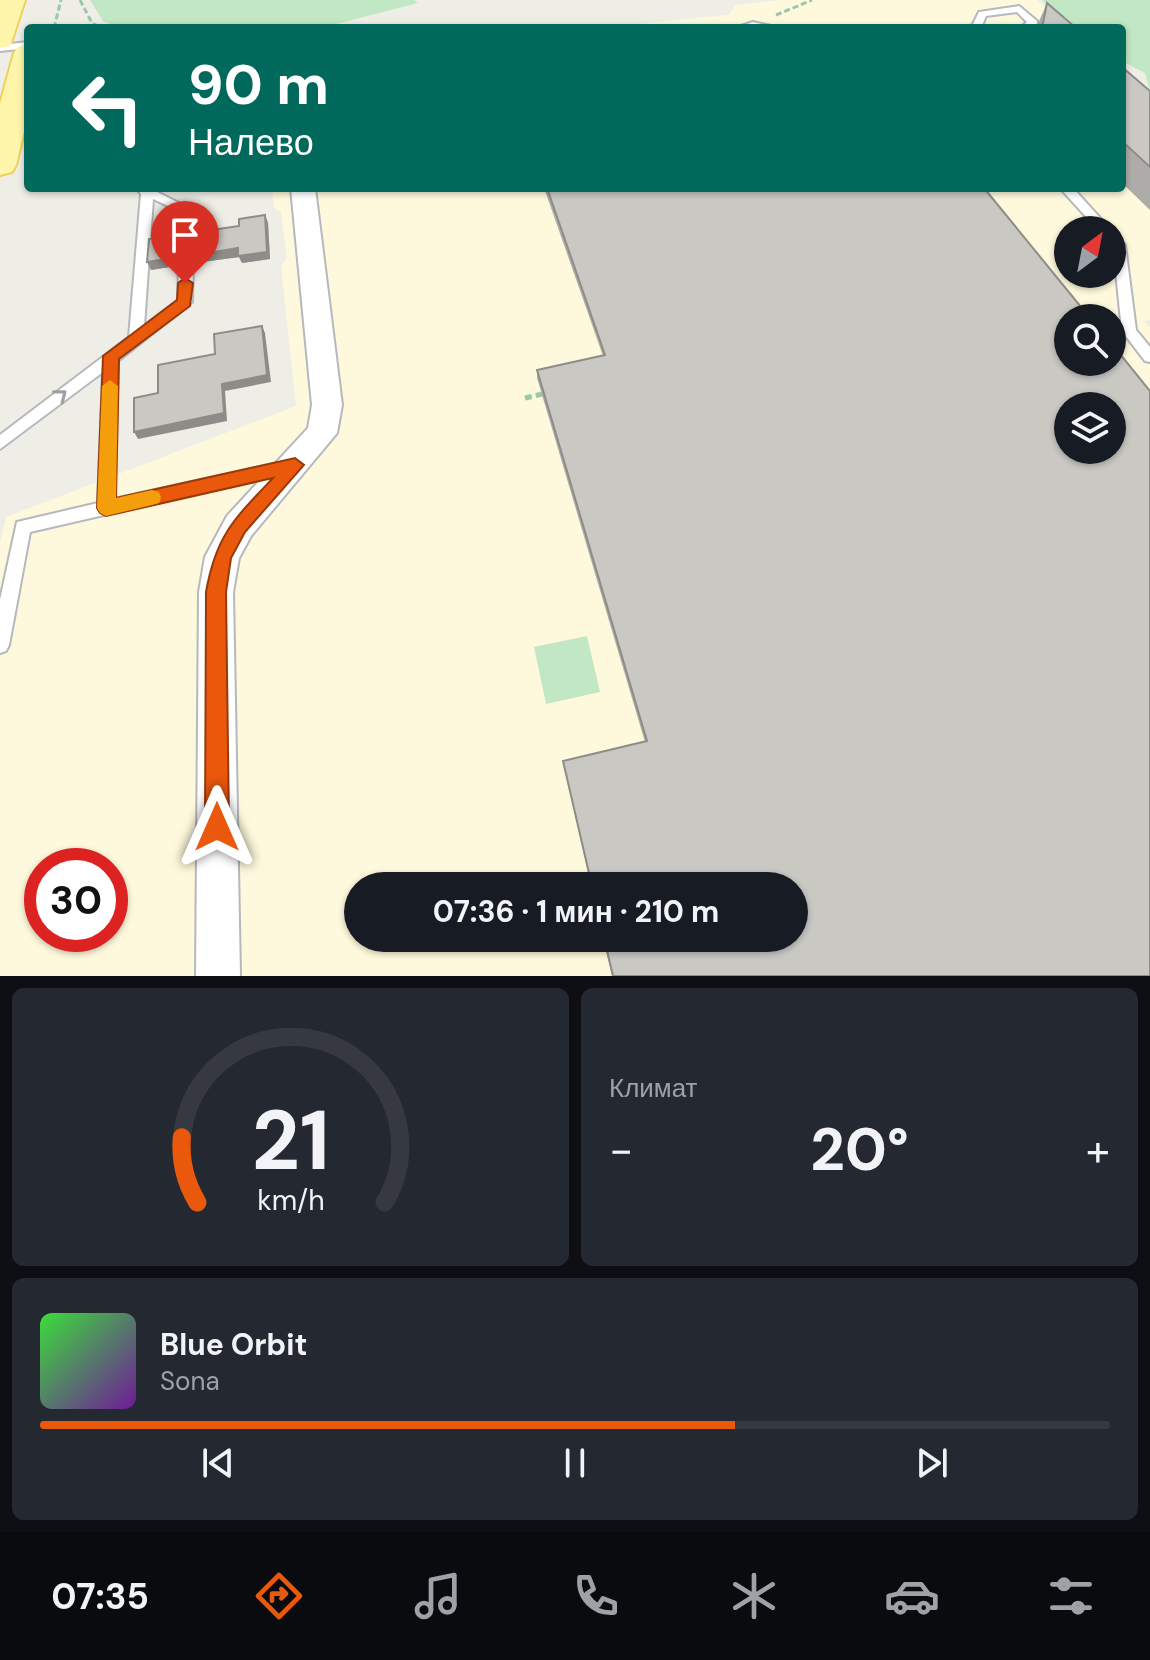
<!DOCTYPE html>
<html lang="ru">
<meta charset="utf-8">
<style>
:root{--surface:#171b24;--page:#242831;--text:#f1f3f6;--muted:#9ea1a6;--line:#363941;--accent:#ea580c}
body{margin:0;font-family:"DM Sans",sans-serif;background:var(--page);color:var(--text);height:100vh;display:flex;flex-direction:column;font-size:30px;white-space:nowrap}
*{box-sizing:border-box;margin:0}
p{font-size:26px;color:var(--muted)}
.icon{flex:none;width:44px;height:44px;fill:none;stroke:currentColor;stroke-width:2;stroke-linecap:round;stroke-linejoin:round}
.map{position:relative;height:976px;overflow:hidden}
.sheet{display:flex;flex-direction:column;gap:12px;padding:12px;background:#0d0f14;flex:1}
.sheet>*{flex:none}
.guide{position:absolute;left:24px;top:24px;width:1102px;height:168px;border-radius:8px;box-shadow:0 2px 6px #0004;background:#00695c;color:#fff;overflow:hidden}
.needle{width:52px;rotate:32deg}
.tools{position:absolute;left:1054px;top:216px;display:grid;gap:16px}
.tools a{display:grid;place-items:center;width:72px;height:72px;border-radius:50%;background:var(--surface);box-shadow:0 2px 6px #0004;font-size:40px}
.speed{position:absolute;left:24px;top:848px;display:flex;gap:16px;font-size:40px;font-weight:700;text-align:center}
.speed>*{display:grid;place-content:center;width:104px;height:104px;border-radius:50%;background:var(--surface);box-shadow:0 2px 6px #0004;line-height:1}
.speed .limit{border:12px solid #d22;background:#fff;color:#111}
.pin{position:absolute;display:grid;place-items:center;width:68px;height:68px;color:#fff;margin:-82px -34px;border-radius:50% 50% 50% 0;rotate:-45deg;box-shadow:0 0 8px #0007}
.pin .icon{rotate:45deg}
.me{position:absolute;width:88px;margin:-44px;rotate:0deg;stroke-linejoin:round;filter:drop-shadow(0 0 6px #0008)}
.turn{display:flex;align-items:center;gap:28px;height:168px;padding:0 32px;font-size:36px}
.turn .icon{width:104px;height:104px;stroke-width:2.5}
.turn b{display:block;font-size:56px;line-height:68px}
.big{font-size:60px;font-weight:700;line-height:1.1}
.sheet .widget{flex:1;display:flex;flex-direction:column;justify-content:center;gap:12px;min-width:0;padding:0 28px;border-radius:12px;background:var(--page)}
.sheet .dial{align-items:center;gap:0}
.dial svg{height:208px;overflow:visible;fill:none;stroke:var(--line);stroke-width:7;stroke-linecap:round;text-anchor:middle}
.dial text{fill:var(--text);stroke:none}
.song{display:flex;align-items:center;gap:24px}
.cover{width:96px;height:96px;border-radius:12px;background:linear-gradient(135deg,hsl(120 70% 55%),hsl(280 70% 35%))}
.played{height:8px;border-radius:4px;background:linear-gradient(90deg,var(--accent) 65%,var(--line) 65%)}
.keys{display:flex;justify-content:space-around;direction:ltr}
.heat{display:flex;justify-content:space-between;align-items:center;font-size:44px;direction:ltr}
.sheet .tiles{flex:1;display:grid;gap:12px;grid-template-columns:1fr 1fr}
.widget:last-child{grid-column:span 2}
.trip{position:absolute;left:344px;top:872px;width:464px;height:80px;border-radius:40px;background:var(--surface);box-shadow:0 2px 6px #0004;font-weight:700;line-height:80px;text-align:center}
.tabs{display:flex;height:128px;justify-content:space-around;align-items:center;background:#090b0e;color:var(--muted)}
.tabs .icon{width:56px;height:56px}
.tabs .on{color:var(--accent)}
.tabs b{font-size:36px;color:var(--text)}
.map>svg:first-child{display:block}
.commercial{fill:#fef8dc;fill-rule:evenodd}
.green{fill:#c2e7c5}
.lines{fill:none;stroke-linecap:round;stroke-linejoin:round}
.lane-casing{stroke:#b6b8bc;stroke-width:4}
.street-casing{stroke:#b6b8bc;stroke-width:4}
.primary-casing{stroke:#f1d05d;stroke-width:4}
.path-far1{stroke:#9bc8ab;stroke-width:3;stroke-dasharray:6 3;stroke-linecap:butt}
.path{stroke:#9bc8ab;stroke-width:5;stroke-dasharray:7 4;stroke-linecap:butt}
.lane{fill:#fff;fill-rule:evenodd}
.street{fill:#fff;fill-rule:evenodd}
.primary{fill:#fff6ab;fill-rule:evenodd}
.wall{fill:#aeaca8}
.shaded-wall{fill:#8d8c88}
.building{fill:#cac8c3;stroke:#8d8c88;stroke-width:2;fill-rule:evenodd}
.oneway{stroke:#9ea0a3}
.route{fill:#ea580c;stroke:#983908;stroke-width:2}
.slow{fill:#f59e0b}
</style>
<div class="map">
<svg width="1150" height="976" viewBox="0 0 1150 976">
<rect width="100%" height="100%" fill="#efeee6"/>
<!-- commercial -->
<g class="commercial">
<polygon points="780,0 1037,0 1068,28 597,28 728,15 736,5"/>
<path d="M1122,78L1150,103V320L1144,321L1150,328V976H0V543L6,517L296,406L281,265L287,258L281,212L274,208L272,188H1122ZM1068,230H1112V274H1068ZM1068,318H1112V362H1068ZM1068,406H1112V450H1068ZM42,866H110V934H42ZM358,886H794V938H358Z"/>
</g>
<!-- green -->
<g class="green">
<polygon points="90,0 414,0 418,3 321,28 119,28 103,21"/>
<polygon points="1042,0 1150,0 1150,91 1145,73 1122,61 1122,28 1072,28"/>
<polygon points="587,636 600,692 546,704 534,647"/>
</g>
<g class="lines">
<defs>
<g id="lane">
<polygon points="1019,6 1037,21 1037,25 1032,28 1020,28 1027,22 1017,12 986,16 981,28 971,28 979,12"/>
<polygon points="753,22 771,26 772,28 735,28"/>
<polygon points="28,42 28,48 0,51 0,45"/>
<polygon points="136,188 149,188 193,210 192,242 186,246 180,242 181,212 153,199 144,326 178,300 179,265 186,261 193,265 192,302 118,361 114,499 287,461 293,463 295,467 293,471 287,473 30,532 9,645 6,651 0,653 0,600 17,522 98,503 103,372 0,449 0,435 129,337 141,194"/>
<polygon points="1060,188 1073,188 1111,230 1098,230"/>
<polygon points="1112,233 1117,234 1125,245 1136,330 1150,347 1150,362 1145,361 1122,331"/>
</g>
<polygon id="street" points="291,188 315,188 342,405 337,433 251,536 239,558 233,592 240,976 196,976 199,592 205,557 227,516 308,428 312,405"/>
<g id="primary">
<polygon points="0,0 25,0 10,46 0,48"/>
<polygon points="28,44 28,115 16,165 12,172 0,175 0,104 14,53 18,47"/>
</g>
</defs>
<!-- lane casing -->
<use href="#lane" class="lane-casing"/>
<!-- street casing -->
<use href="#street" class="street-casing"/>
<!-- primary casing -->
<use href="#primary" class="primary-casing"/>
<!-- path-far1 -->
<g class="path-far1">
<polyline points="80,0 92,23 101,28"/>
<polyline points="776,15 812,0"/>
<polyline points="54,28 61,0"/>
</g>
<!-- path -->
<polyline class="path" points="525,398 547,393"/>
<!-- lane -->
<use href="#lane" class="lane"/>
<!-- street -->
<use href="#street" class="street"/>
<!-- primary -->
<use href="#primary" class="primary"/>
</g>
<!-- wall -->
<g class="wall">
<polygon points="1047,3 1076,28 1036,28"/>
<polygon points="1122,67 1150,91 1150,210 1122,183"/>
<polygon points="544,188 984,188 1150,976 612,976 603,938 794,938 794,886 591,886 563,761 645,742 537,378 537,370 603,356"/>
<polygon points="265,215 268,223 270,259 242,263 239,257 195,263 185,258 176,266 151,270 184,241 239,226"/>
</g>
<!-- shaded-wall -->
<g class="shaded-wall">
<polygon points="265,215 268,223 270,259 242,263 239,257 195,263 191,256"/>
<polygon points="181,251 185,258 176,266 151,270 147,262"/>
<polygon points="262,326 265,333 271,382 225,391 227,421 138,439 134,432 222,384"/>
</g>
<!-- building -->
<g class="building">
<polygon points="1047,3 1076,28 1042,28"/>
<polygon points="1122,67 1150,91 1150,167 1122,141"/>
<path d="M547,188H984L1090,318H1068V362H1112V344L1150,391V976H613L604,938H794V886H592L563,761L647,741L537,370L605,355ZM1068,406H1112V450H1068Z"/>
<polygon points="265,215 267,252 238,256 238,248 191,256 181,251 172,258 147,262 149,239 174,235 184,241 192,233 239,226 239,219"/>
<polygon points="262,326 267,375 222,384 224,413 134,432 134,398 158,393 158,365 215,354 214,334"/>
</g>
<!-- one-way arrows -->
<defs><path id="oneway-chevron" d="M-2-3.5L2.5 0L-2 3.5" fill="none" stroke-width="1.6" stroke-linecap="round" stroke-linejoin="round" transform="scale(2)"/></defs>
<use class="oneway" href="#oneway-chevron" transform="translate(61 395) rotate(-38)"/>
<!-- route -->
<path class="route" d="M185,278L193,283L190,306L119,359L116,498L295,458L304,465L245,532L231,558L226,592L229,827L225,835L217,838L209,835L205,827L206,592C216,535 235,518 273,478L106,516L100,513L97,508L103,356L177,300L178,283Z"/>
<!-- slow -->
<polygon class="slow" points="110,380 118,386 116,498 152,490 159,492 161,498 159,503 152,505 106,516 100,513 97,508 102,386"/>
</svg>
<div class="tools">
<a><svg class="needle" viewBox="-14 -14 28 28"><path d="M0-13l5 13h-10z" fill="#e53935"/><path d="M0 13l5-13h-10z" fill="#9ea1a6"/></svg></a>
<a><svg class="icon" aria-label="search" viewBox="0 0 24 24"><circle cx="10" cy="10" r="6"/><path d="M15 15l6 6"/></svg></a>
<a><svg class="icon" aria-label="layers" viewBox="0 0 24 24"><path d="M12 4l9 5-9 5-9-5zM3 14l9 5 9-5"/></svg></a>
</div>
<div class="speed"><div class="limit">30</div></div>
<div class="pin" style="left:185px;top:283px;background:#d93025"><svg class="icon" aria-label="arrive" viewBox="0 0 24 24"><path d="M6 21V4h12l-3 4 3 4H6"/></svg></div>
<svg class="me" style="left:217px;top:827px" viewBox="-20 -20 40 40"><path d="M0-17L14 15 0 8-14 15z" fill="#ea580c" stroke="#fff" stroke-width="4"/></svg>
<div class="trip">07:36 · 1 мин · 210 m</div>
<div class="guide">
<div class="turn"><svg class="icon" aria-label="left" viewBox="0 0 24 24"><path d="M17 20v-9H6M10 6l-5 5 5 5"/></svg><div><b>90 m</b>Налево</div></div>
</div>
</div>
<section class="sheet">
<div class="tiles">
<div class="widget dial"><svg viewBox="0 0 100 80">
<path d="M14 69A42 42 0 1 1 86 69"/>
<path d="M14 69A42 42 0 0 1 8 44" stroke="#ea580c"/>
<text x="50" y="56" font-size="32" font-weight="700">21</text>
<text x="50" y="72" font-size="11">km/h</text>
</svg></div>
<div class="widget"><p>Климат</p>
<div class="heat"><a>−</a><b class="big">20°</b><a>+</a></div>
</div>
<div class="widget">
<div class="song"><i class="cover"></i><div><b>Blue Orbit</b><p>Sona</p></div></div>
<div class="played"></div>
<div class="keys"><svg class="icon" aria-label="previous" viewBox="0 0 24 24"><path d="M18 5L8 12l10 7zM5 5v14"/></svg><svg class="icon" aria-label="pause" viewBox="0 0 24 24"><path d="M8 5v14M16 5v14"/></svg><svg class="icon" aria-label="next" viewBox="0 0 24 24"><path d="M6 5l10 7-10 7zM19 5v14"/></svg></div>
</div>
</div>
</section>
<nav class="tabs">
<b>07:35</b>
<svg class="icon on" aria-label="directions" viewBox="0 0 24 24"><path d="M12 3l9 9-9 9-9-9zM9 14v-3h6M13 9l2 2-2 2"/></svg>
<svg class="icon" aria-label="music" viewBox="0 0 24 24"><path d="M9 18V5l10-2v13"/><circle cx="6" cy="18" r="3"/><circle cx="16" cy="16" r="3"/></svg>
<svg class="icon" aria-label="phone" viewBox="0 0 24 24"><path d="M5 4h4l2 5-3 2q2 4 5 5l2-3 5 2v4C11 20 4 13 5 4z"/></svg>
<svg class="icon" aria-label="climate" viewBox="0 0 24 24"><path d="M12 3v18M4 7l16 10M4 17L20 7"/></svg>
<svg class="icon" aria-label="car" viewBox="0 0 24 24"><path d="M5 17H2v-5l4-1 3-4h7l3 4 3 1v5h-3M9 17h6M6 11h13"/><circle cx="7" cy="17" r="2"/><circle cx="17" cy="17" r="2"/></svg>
<svg class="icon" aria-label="filters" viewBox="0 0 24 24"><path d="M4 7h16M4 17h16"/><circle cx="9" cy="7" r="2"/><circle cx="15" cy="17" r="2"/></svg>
</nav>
